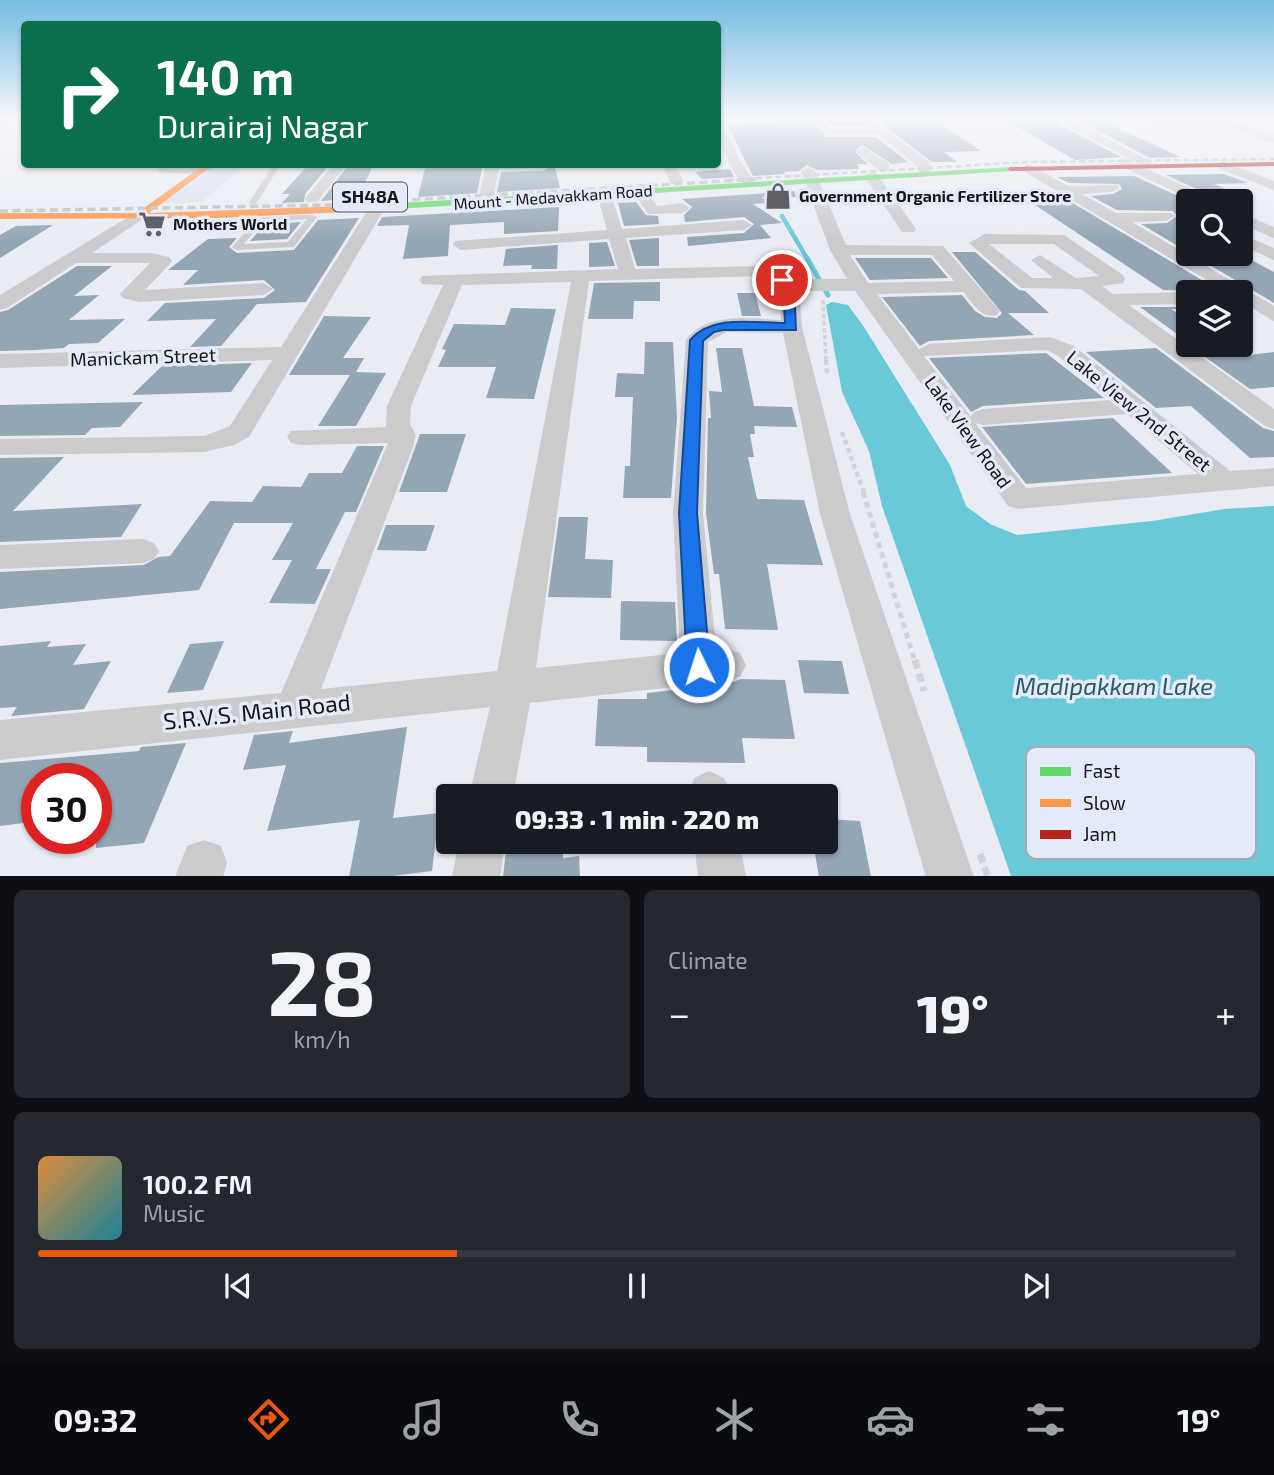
<!DOCTYPE html>
<meta charset="utf-8">
<style>
:root{--surface:#171b24;--page:#242831;--text:#f1f3f6;--muted:#9ea1a6;--line:#363941;--accent:#ea580c}
body{margin:0;font-family:"Exo 2",sans-serif;background:var(--page);color:var(--text);height:100vh;display:flex;flex-direction:column;font-size:26px;white-space:nowrap}
*{box-sizing:border-box;margin:0}
p{font-size:23px;color:var(--muted)}
.icon{flex:none;width:38px;height:38px;fill:none;stroke:currentColor;stroke-width:2;stroke-linecap:round;stroke-linejoin:round}
.map{position:relative;height:876px;overflow:hidden}
.sheet{display:flex;flex-direction:column;gap:14px;padding:14px;background:#0d0f14;flex:1}
.sheet>*{flex:none}
.banner{position:absolute;left:21px;top:21px;width:700px;height:147px;border-radius:7px;box-shadow:0 2px 5px #0004;background:#0b6e4f;color:#fff;overflow:hidden}
.fabs{position:absolute;left:1176px;top:189px;display:grid;gap:14px}
.fabs a{display:grid;place-items:center;width:77px;height:77px;border-radius:7px;background:var(--surface);box-shadow:0 2px 5px #0004;font-size:35px}
.speed{position:absolute;left:21px;top:763px;display:flex;gap:14px;font-size:35px;font-weight:700;text-align:center}
.speed>*{display:grid;place-content:center;width:91px;height:91px;border-radius:50%;background:var(--surface);box-shadow:0 2px 5px #0004;line-height:1}
.speed .limit{border:10px solid #d22;background:#fff;color:#111}
.pin{position:absolute;display:grid;place-items:center;width:60px;height:60px;color:#fff;margin:-30px;border:4px solid #fff;border-radius:50%;box-shadow:0 2px 7px #0007}
.me{position:absolute;width:77px;margin:-38px;rotate:356deg;stroke-linejoin:round;filter:drop-shadow(0 0 5px #0008)}
.turn{display:flex;align-items:center;gap:24px;height:147px;padding:0 21px;font-size:32px}
.turn .icon{width:91px;height:91px;stroke-width:2.5}
.turn b{display:block;font-size:49px;line-height:60px}
.big{font-size:52px;font-weight:800;line-height:1.1}
.sheet .card{flex:1;display:flex;flex-direction:column;justify-content:center;gap:10px;min-width:0;padding:0 24px;border-radius:10px;background:var(--page)}
.sheet .dial{align-items:center;gap:0}
.dial b{font-size:91px;line-height:1}
.song{display:flex;align-items:center;gap:21px}
.cover{width:84px;height:84px;border-radius:10px;background:linear-gradient(135deg,hsl(30 70% 55%),hsl(190 70% 35%))}
.played{height:7px;border-radius:4px;background:linear-gradient(90deg,var(--accent) 35%,var(--line) 35%)}
.keys{display:flex;justify-content:space-around;direction:ltr}
.heat{display:flex;justify-content:space-between;align-items:center;font-size:38px;direction:ltr}
.sheet .tiles{flex:1;display:grid;gap:14px;grid-template-columns:1fr 1fr}
.card:last-child{grid-column:span 2}
.trip{position:absolute;left:436px;top:784px;width:402px;height:70px;border-radius:7px;background:var(--surface);box-shadow:0 2px 5px #0004;font-weight:800;line-height:70px;text-align:center}
.tabs{display:flex;height:112px;justify-content:space-around;align-items:center;background:#090b0e;color:var(--muted)}
.tabs .icon{width:49px;height:49px}
.tabs .active{color:var(--accent)}
.tabs b{font-size:32px;color:var(--text)}
.map>svg:first-child{display:block}
.built{fill:#dbe0ef}
.water{fill:#6ac9d9}
.lines{fill:none;stroke-linecap:round;stroke-linejoin:round}
.stream-far1{stroke:#6ac9d9;stroke-width:4.5}
.stream{stroke:#6ac9d9;stroke-width:5}
.building{fill:#94a6b4}
.path-far3{stroke:#d4d4d6;stroke-width:3.5;stroke-dasharray:4.5 2.5;stroke-linecap:butt}
.path-far2{stroke:#d4d4d6;stroke-width:4.5;stroke-dasharray:5 3.5;stroke-linecap:butt}
.path-far1{stroke:#d4d4d6;stroke-width:5;stroke-dasharray:6 4.5;stroke-linecap:butt}
.path{stroke:#d4d4d6;stroke-width:7;stroke-dasharray:9 5;stroke-linecap:butt}
.lane{fill:#cbcbce;fill-rule:evenodd}
.street{fill:#cbcbce;fill-rule:evenodd}
.fast{fill:#63d668;fill-rule:evenodd}
.slow{fill:#ff974d;fill-rule:evenodd}
.jam{fill:#b3261e;fill-rule:evenodd}
.rail-far1{stroke:#bebfc1;stroke-width:2.5;stroke-dasharray:6 3.5;stroke-linecap:butt}
.rail{stroke:#bebfc1;stroke-width:3.5;stroke-dasharray:8 4.5;stroke-linecap:butt}
.route{fill:#1a73e8;stroke:#114b97;stroke-width:2}
.labels{text-anchor:middle;stroke-width:7;stroke-linejoin:round;paint-order:stroke}
.far-poi-label{font-size:16px;font-weight:bold;fill:#14151a;stroke:#e5eaf8;text-anchor:start}
.far-street-label{font-size:16px;fill:#14151a;stroke:#e5eaf8}
.shield{fill:#e5eaf8;stroke:#53555d;stroke-width:2}
.shield-label{font-size:18px;font-weight:bold;fill:#14151a}
.street-label{font-size:19px;fill:#14151a;stroke:#e5eaf8}
.near-street-label{font-size:23px;fill:#14151a;stroke:#e5eaf8}
.near-water-label{font-size:24px;font-style:italic;fill:#285d65;stroke:#e5eaf8}
.key{fill:#e5eaf8;stroke:#a6aab5;stroke-width:2}
.key-label{font-size:19px;fill:#14151a}
</style>
<div class="map">
<svg width="1274" height="877" viewBox="0 0 1274 877">
<rect width="100%" height="100%" fill="#e9ecf4"/>
<!-- built -->
<polygon class="built" points="217,165 246,165 201,202 163,204"/>
<!-- water -->
<polygon class="water" points="832,302 848,305 864,327 950,465 966,506 990,524 1017,535 1152,521 1224,509 1274,506 1274,876 1011,876 882,506 869,451 842,392 826,305"/>
<g class="lines">
<!-- stream-far1 -->
<polyline class="stream-far1" points="782,216 808,260"/>
<!-- stream -->
<polyline class="stream" points="807,258 828,295"/>
</g>
<!-- building -->
<g class="building">
<polygon points="778,117 807,117 827,137 876,137 908,162 892,164 862,145 855,152 868,164 857,164 859,169 817,170 807,165 799,171 784,172 785,174 753,176 727,124 783,123"/>
<polygon points="824,117 862,117 867,125 831,125"/>
<polygon points="1072,117 1094,117 1180,157 1150,158"/>
<polygon points="932,118 981,151 944,152 957,162 932,162 886,127 879,119"/>
<polygon points="1002,118 1057,118 1058,124 1121,157 1075,160"/>
<polygon points="309,164 330,164 305,194 304,202 282,203 290,194 282,194"/>
<polygon points="349,164 374,164 357,199 321,201"/>
<polygon points="426,164 483,164 477,193 418,197"/>
<polygon points="550,167 555,167 560,188 497,192 501,172 543,171"/>
<polygon points="730,169 734,177 702,179 695,172"/>
<polygon points="1224,174 1248,183 1214,184 1254,201 1216,201 1212,196 1166,175"/>
<polygon points="1134,176 1189,201 1188,252 1141,224 1167,223 1177,216 1173,211 1117,210 1091,196 1113,194 1122,189 1119,184 1069,183 1057,177"/>
<polygon points="794,191 796,197 762,197 769,203 753,204 782,223 760,225 771,238 688,246 687,237 744,233 754,224 744,217 685,222 684,215 692,207 682,199"/>
<polygon points="636,202 646,215 658,216 659,224 624,226 618,203"/>
<polygon points="1071,202 1222,292 1163,290 1035,205"/>
<polygon points="559,207 558,231 504,234 504,222 450,225 448,256 403,259 409,225 377,226 382,217"/>
<polygon points="359,218 306,302 257,304 221,346 190,347 216,319 147,321 165,303 264,298 275,290 264,280 183,285 198,270 168,270 208,239 237,238 229,247 237,253 294,250 318,220"/>
<polygon points="301,222 287,239 250,241 264,225"/>
<polygon points="53,225 0,258 0,235 16,226"/>
<polygon points="659,238 659,266 637,266 629,240"/>
<polygon points="607,242 615,266 589,267 589,243"/>
<polygon points="558,245 557,269 531,269 532,265 503,266 506,249"/>
<polygon points="952,252 975,252 1019,290 1025,291 1049,313 1008,313 1034,335 929,341 920,346 882,297 962,295 975,311 985,317 997,318 1002,313"/>
<polygon points="1191,254 1240,254 1274,272 1274,303"/>
<polygon points="855,258 931,258 948,278 870,280"/>
<polygon points="77,266 112,266 74,296 99,295 69,320 125,319 98,343 69,344 64,348 36,350 0,351 0,312 8,310"/>
<polygon points="660,282 660,301 634,301 633,319 588,319 594,283"/>
<polygon points="737,293 755,293 761,316 742,316"/>
<polygon points="1140,307 1179,307 1181,309 1171,309 1188,320 1188,342"/>
<polygon points="511,308 556,309 534,399 486,398 496,367 438,367 446,350 442,349 454,324 505,325"/>
<polygon points="324,316 371,317 343,358 364,358 356,372 386,373 356,426 318,426 350,375 289,375"/>
<polygon points="645,342 673,342 677,418 671,498 623,498 625,466 630,466 633,397 615,397 617,373 644,374"/>
<polygon points="716,348 742,348 754,406 792,407 797,427 754,426 755,434 750,434 754,457 748,457 757,499 804,500 823,565 767,564 778,630 725,629 719,574 714,574 706,513 708,418 711,418 709,391 722,392"/>
<polygon points="1156,348 1263,428 1274,431 1274,457 1250,458 1191,406 1156,408 1086,352"/>
<polygon points="1274,352 1274,387 1250,389 1205,357 1241,356"/>
<polygon points="1046,353 1104,398 983,406 971,412 929,358"/>
<polygon points="252,363 231,392 132,395 162,366"/>
<polygon points="143,402 120,427 92,428 85,435 0,436 0,405"/>
<polygon points="1113,418 1172,473 1026,484 982,427"/>
<polygon points="420,434 466,434 447,492 399,492"/>
<polygon points="357,446 384,446 356,512 345,512 316,569 331,569 315,604 269,603 292,560 272,560 293,523 234,523 199,590 0,609 0,572 144,565 158,557 170,556 210,501 252,502 263,486 301,487 309,473 342,473"/>
<polygon points="64,457 13,511 142,504 121,537 0,542 0,458"/>
<polygon points="559,517 588,517 585,559 613,560 611,598 548,597"/>
<polygon points="386,525 435,525 426,551 377,550"/>
<polygon points="621,601 675,602 677,641 620,640"/>
<polygon points="51,641 47,647 86,644 73,665 111,661 84,709 11,716 17,707 0,708 0,646"/>
<polygon points="224,641 203,690 167,693 190,644"/>
<polygon points="798,660 842,661 849,694 804,693"/>
<polygon points="741,679 785,680 795,739 742,738 745,763 647,762 647,747 595,746 598,699 647,699 647,693 727,684"/>
<polygon points="407,727 393,818 439,813 432,871 385,877 349,877 360,820 267,831 286,765 243,770 254,735 293,731 289,743"/>
<polygon points="186,743 144,843 96,848 96,779 37,779 37,799 23,823 0,826 0,763 139,751 141,747"/>
<polygon points="826,819 860,821 871,877 819,877 813,842 826,842"/>
<polygon points="507,842 563,842 563,858 579,856 580,877 503,877"/>
</g>
<g class="lines">
<!-- path-far3 -->
<polyline class="path-far3" points="823,300 826,362"/>
<!-- path-far2 -->
<g class="path-far2">
<polyline points="826,360 827,373"/>
<polyline points="842,432 864,493"/>
</g>
<!-- path-far1 -->
<polyline class="path-far1" points="863,492 915,662"/>
<!-- path -->
<g class="path">
<polyline points="915,660 924,691"/>
<polyline points="980,854 988,877"/>
</g>
<!-- lane -->
<g class="lane">
<polygon points="274,164 281,164 256,204 250,204 249,202"/>
<path d="M297,215H313L317,217L294,247L237,250L232,247L257,218ZM307,219L288,242L244,244L263,222Z"/>
</g>
<!-- street -->
<g class="street">
<polygon points="5,117 19,117 0,128 0,120"/>
<polygon points="809,117 820,117 830,128 872,128 864,117 875,117 884,129 929,162 931,173 924,177 919,176 917,166 877,134 827,134"/>
<polygon points="1205,117 1219,117 1274,135 1274,143 1224,126 1155,125 1150,122 1155,119"/>
<polygon points="1059,118 1067,118 1152,162 1151,165 1141,165 1059,122"/>
<path d="M718,119L723,122L740,161L756,184L754,187H744C730,166 716,144 718,119Z"/>
<polygon points="863,147 889,164 889,170 879,170 859,154 857,151"/>
<polygon points="1125,159 1211,198 1213,201 1195,201 1120,166 1120,160"/>
<polygon points="1222,161 1274,181 1274,190 1217,168 1216,165"/>
<path d="M156,164H208L213,168C201,176 172,174 157,171Z"/>
<polygon points="334,164 347,164 317,202 307,202 305,199 307,196"/>
<polygon points="486,164 549,164 543,168 499,169 494,193 487,197 480,193"/>
<polygon points="662,164 675,164 683,181 681,184 671,184"/>
<polygon points="1028,164 1068,186 1117,185 1119,188 1112,192 1082,194 1116,213 1171,213 1174,216 1166,221 1132,222 1274,306 1274,321 1241,302 1241,292 1227,292 1023,171 1021,168"/>
<path d="M808,167L815,171L846,245L943,246L1000,311L997,315C980,319 973,303 963,292L877,294L919,349L929,344L1050,337L1074,346L1230,471L1274,468V486L1018,509L1008,506L855,291H799L802,327L850,514L974,877H926L820,514L783,333L727,332L708,342L703,513L716,650L727,649L740,653L746,665L740,677L727,681L530,703L513,796H469L490,707L0,760V720L281,693L388,443L300,445L291,443L287,437L291,431L386,427L387,406L443,285L422,284L420,280L422,276L618,269L609,239L461,250L453,245L455,241L607,230L597,194L604,190L611,194L622,229L744,220L752,225L744,230L626,238L635,269L761,266L779,270L793,279H847L830,250L801,171ZM932,255L954,281L868,283L850,255ZM761,276L780,287L781,320C752,318 706,312 686,340L673,513L680,653L536,668L589,281ZM571,282L497,671L321,689L413,447L416,435L410,424L411,406L462,285ZM1047,350L1058,356L1111,400L983,409L974,412L971,417L924,356ZM1127,414L1198,474L1026,488L975,423L983,425Z"/>
<polygon points="871,172 876,173 914,226 916,229 914,232 902,232 864,176"/>
<polygon points="640,188 645,189 657,206 682,203 690,208 682,213 648,214 633,192"/>
<polygon points="377,203 385,208 249,437 234,445 204,452 0,455 0,439 204,436 230,426 272,360 0,368 0,354 281,347 369,208"/>
<polygon points="138,211 143,213 146,216 143,219 92,253 150,253 169,257 172,261 169,265 145,290 264,283 273,289 264,295 139,302 123,298 120,294 150,263 76,263 7,308 0,310 0,295"/>
<polygon points="1241,213 1274,227 1274,238 1241,224"/>
<path d="M985,234L1064,235L1123,275L1125,279L1123,283L1102,286L1113,294L1188,292V304L1129,305L1274,409V429L1265,426L1081,289L1021,288L969,243ZM989,244H1054L1099,276L1076,278L1040,255L1031,260L1053,278H1032Z"/>
<polygon points="1241,234 1274,248 1274,260 1241,245"/>
<polygon points="143,539 154,543 159,551 154,559 143,563 0,569 0,545"/>
<polygon points="709,771 724,778 732,796 688,796 694,778"/>
<polygon points="204,840 221,846 227,863 223,877 175,877 187,846"/>
<polygon points="459,842 505,842 500,877 452,877"/>
<polygon points="694,842 740,842 746,877 698,877"/>
</g>
<!-- fast -->
<polygon class="fast" points="1011,167 1014,171 346,212 341,209 346,206"/>
<!-- slow -->
<polygon class="slow" points="205,164 215,164 149,213 346,206 351,209 346,212 219,218 0,219 0,213 137,213"/>
<!-- jam -->
<polygon class="jam" points="1274,162 1274,166 1011,171 1007,169 1011,167"/>
<!-- rail-far1 -->
<polyline class="rail-far1" points="728,180 1027,162 1274,159"/>
<!-- rail -->
<polyline class="rail" points="0,211 327,205 756,179"/>
</g>
<!-- sky -->
<linearGradient id="sky" x2="0" y2="1"><stop stop-color="#75bce2"/><stop offset="0.49" stop-color="#f5f6fa"/><stop offset="1" stop-color="#f5f6fa" stop-opacity="0"/></linearGradient>
<rect width="1274" height="240" fill="url(#sky)"/>
<!-- route -->
<path class="route" d="M782,276L794,285L796,330H723L714,332L703,341L697,513L710,667L707,674L699,677L691,674L687,667L679,513L690,340C713,314 753,323 785,323L783,286L777,280Z"/>
<!-- icons -->
<defs>
<symbol id="shop-bare" viewBox="-9 -9 18 18"><path d="M-5-2.5h2.3a2.7 3.5 0 0 1 5.4 0H5L5.5 6h-11ZM-1.5-2.5h3a1.5 2.3 0 0 0-3 0Z" fill="#5f6066" stroke="#e5eaf8" stroke-width="2.5" paint-order="stroke"/></symbol>
<symbol id="supermarket-bare" viewBox="-9 -9 18 18"><path d="M-6-5.5h2.5l.6 2H6L4.5 2H-2.5L-4.4-4H-6ZM-1.5 3.2a1.3 1.3 0 1 0 .1 0ZM3 3.2a1.3 1.3 0 1 0 .1 0Z" fill="#5f6066" stroke="#e5eaf8" stroke-width="2.5" paint-order="stroke"/></symbol>
</defs>
<g fill-rule="evenodd">
<use href="#shop-bare" x="759" y="177" width="38" height="38"/>
<use href="#supermarket-bare" x="133" y="205" width="38" height="38"/>
</g>
<g class="labels">
<!-- far-poi labels -->
<g class="far-poi-label">
<text x="799" y="202">Government Organic Fertilizer Store</text>
<text x="173" y="230">Mothers World</text>
</g>
<!-- far-street labels -->
<g class="far-street-label">
<text transform="translate(553 197) rotate(-4)" y="6">Mount - Medavakkam Road</text>
</g>
<!-- shield labels -->
<rect class="shield" x="333" y="182.5" width="74" height="29" rx="5"/>
<g class="shield-label">
<text x="370" y="203">SH48A</text>
</g>
<!-- street labels -->
<g class="street-label">
<text transform="translate(143 357) rotate(-2)" y="7">Manickam Street</text>
<text transform="translate(1139 411) rotate(39)" y="7">Lake View 2nd Street</text>
<text transform="translate(968 432) rotate(54)" y="7">Lake View Road</text>
</g>
<!-- near-street labels -->
<g class="near-street-label">
<text transform="translate(257 712) rotate(-6)" y="8">S.R.V.S. Main Road</text>
</g>
<!-- near-water labels -->
<g class="near-water-label">
<text x="1114" y="695">Madipakkam Lake</text>
</g>
</g>
<!-- legend -->
<rect x="1026" y="747" width="230" height="112" rx="10" class="key"/>
<rect x="1040" y="767" width="31" height="9" fill="#63d668"/>
<rect x="1040" y="799" width="31" height="8" fill="#ff974d"/>
<rect x="1040" y="830" width="31" height="9" fill="#b3261e"/>
<g class="key-label">
<text x="1083" y="778">Fast</text>
<text x="1083" y="810">Slow</text>
<text x="1083" y="841">Jam</text>
</g>
</svg>
<div class="fabs">
<a><svg class="icon" aria-label="search" viewBox="0 0 24 24"><circle cx="10" cy="10" r="6"/><path d="M15 15l6 6"/></svg></a>
<a><svg class="icon" aria-label="layers" viewBox="0 0 24 24"><path d="M12 4l9 5-9 5-9-5zM3 14l9 5 9-5"/></svg></a>
</div>
<div class="speed"><div class="limit">30</div></div>
<div class="pin" style="left:782px;top:280px;background:#d93025"><svg class="icon" aria-label="arrive" viewBox="0 0 24 24"><path d="M6 21V4h12l-3 4 3 4H6"/></svg></div>
<svg class="me" style="left:699px;top:667px" viewBox="-20 -20 40 40"><circle r="17" fill="#1a73e8" stroke="#fff" stroke-width="3"/><path d="M0-11L8 9 0 5-8 9z" fill="#fff"/></svg>
<div class="trip">09:33 · 1 min · 220 m</div>
<div class="banner">
<div class="turn"><svg class="icon" aria-label="right" viewBox="0 0 24 24"><path d="M7 20v-9h11M14 6l5 5-5 5"/></svg><div><b>140 m</b>Durairaj Nagar</div></div>
</div>
</div>
<section class="sheet">
<div class="tiles">
<div class="card dial"><b>28</b><p>km/h</p></div>
<div class="card"><p>Climate</p>
<div class="heat"><a>−</a><b class="big">19°</b><a>+</a></div>
</div>
<div class="card">
<div class="song"><i class="cover"></i><div><b>100.2 FM</b><p>Music</p></div></div>
<div class="played"></div>
<div class="keys"><svg class="icon" aria-label="previous" viewBox="0 0 24 24"><path d="M18 5L8 12l10 7zM5 5v14"/></svg><svg class="icon" aria-label="pause" viewBox="0 0 24 24"><path d="M8 5v14M16 5v14"/></svg><svg class="icon" aria-label="next" viewBox="0 0 24 24"><path d="M6 5l10 7-10 7zM19 5v14"/></svg></div>
</div>
</div>
</section>
<nav class="tabs">
<b>09:32</b>
<svg class="icon active" aria-label="directions" viewBox="0 0 24 24"><path d="M12 3l9 9-9 9-9-9zM9 14v-3h6M13 9l2 2-2 2"/></svg>
<svg class="icon" aria-label="music" viewBox="0 0 24 24"><path d="M9 18V5l10-2v13"/><circle cx="6" cy="18" r="3"/><circle cx="16" cy="16" r="3"/></svg>
<svg class="icon" aria-label="phone" viewBox="0 0 24 24"><path d="M5 4h4l2 5-3 2q2 4 5 5l2-3 5 2v4C11 20 4 13 5 4z"/></svg>
<svg class="icon" aria-label="climate" viewBox="0 0 24 24"><path d="M12 3v18M4 7l16 10M4 17L20 7"/></svg>
<svg class="icon" aria-label="car" viewBox="0 0 24 24"><path d="M5 17H2v-5l4-1 3-4h7l3 4 3 1v5h-3M9 17h6M6 11h13"/><circle cx="7" cy="17" r="2"/><circle cx="17" cy="17" r="2"/></svg>
<svg class="icon" aria-label="filters" viewBox="0 0 24 24"><path d="M4 7h16M4 17h16"/><circle cx="9" cy="7" r="2"/><circle cx="15" cy="17" r="2"/></svg>
<b>19°</b>
</nav>
